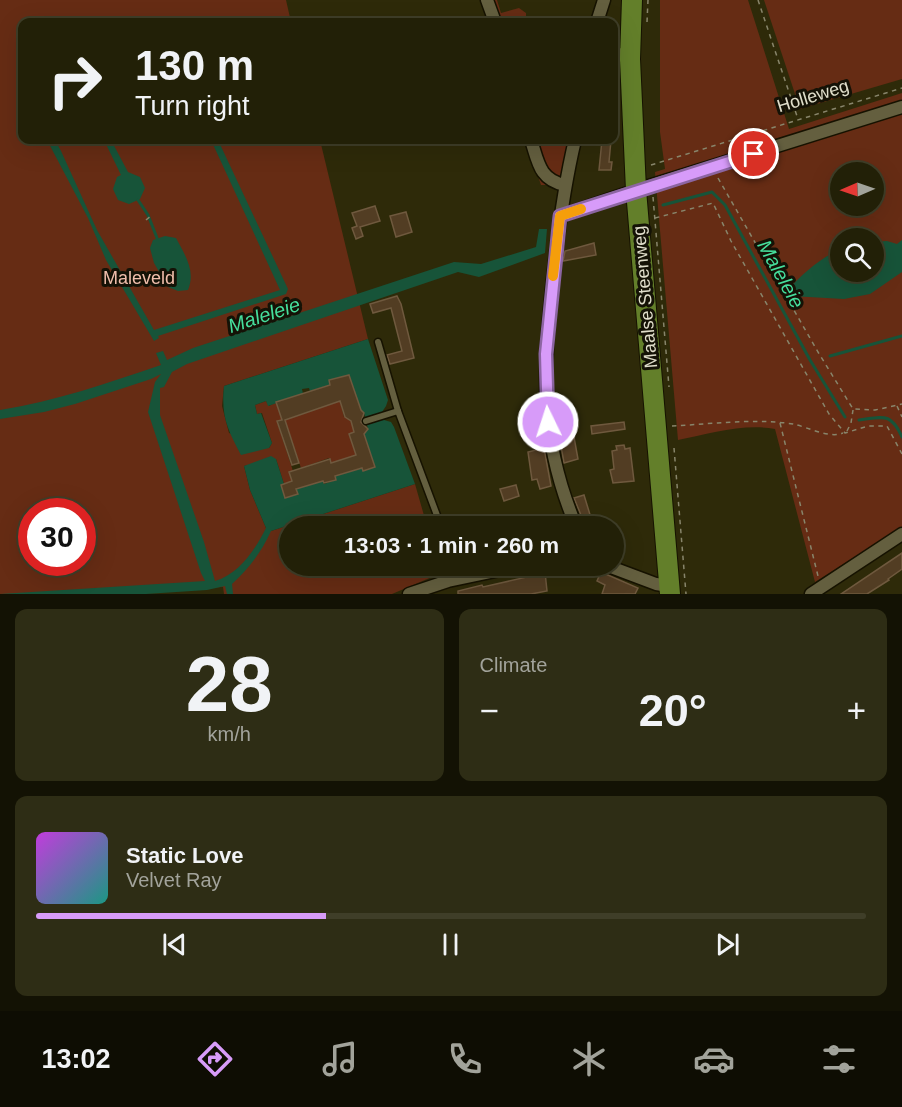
<!DOCTYPE html>
<meta charset="utf-8">
<style>
:root{--surface:#222007;--page:#2e2d15;--text:#f1f3f6;--muted:#a2a39b;--line:#3f3e28;--accent:#d79bf9}
body{margin:0;font-family:Arial,sans-serif;background:var(--page);color:var(--text);height:100vh;display:flex;flex-direction:column;font-size:22px;white-space:nowrap}
*{box-sizing:border-box;margin:0}
p{font-size:20px;color:var(--muted)}
.icon{flex:none;width:33px;height:33px;fill:none;stroke:currentColor;stroke-width:2;stroke-linecap:round;stroke-linejoin:round}
.map{position:relative;height:594px;overflow:hidden}
.details{display:flex;flex-direction:column;gap:15px;padding:15px;background:#131204;flex:1}
.details>*{flex:none}
.top-card{position:absolute;left:18px;top:18px;width:600px;height:126px;border-radius:12px;box-shadow:0 6px 24px #0002,0 0 0 2px var(--line);background:#222007;color:var(--text);overflow:hidden}
.needle{width:39px;rotate:268deg}
.buttons{position:absolute;left:830px;top:162px;display:grid;gap:12px}
.buttons a{display:grid;place-items:center;width:54px;height:54px;border-radius:50%;background:var(--surface);box-shadow:0 6px 24px #0002,0 0 0 2px var(--line);font-size:30px}
.speed{position:absolute;left:18px;top:498px;display:flex;gap:12px;font-size:30px;font-weight:700;text-align:center}
.speed>*{display:grid;place-content:center;width:78px;height:78px;border-radius:50%;background:var(--surface);box-shadow:0 6px 24px #0002,0 0 0 2px var(--line);line-height:1}
.speed .limit{border:9px solid #d22;background:#fff;color:#111}
.pin{position:absolute;display:grid;place-items:center;width:51px;height:51px;color:#fff;margin:-26px;border:3px solid #fff;border-radius:50%;box-shadow:0 2px 6px #0007}
.me{position:absolute;width:66px;margin:-33px;rotate:356deg;stroke-linejoin:round;filter:drop-shadow(0 0 4px #0008)}
.turn{display:flex;align-items:center;gap:21px;height:126px;padding:0 18px;font-size:27px}
.turn .icon{width:78px;height:78px;stroke-width:2.5}
.turn b{display:block;font-size:42px;line-height:51px}
.big{font-size:45px;font-weight:600;line-height:1.1}
.details .widget{flex:1;display:flex;flex-direction:column;justify-content:center;gap:9px;min-width:0;padding:0 21px;border-radius:12px;background:var(--page)}
.details .dial{align-items:center;gap:0}
.dial b{font-size:78px;line-height:1}
.song{display:flex;align-items:center;gap:18px}
.cover{width:72px;height:72px;border-radius:9px;background:linear-gradient(135deg,hsl(290 70% 55%),hsl(170 70% 35%))}
.played{height:6px;border-radius:3px;background:linear-gradient(90deg,var(--accent) 35%,var(--line) 35%)}
.keys{display:flex;justify-content:space-around;direction:ltr}
.heat{display:flex;justify-content:space-between;align-items:center;font-size:33px;direction:ltr}
.details .tiles{flex:1;display:grid;gap:15px;grid-template-columns:1fr 1fr}
.widget:last-child{grid-column:span 2}
.trip{position:absolute;left:279px;top:516px;width:345px;height:60px;border-radius:30px;background:var(--surface);box-shadow:0 6px 24px #0002,0 0 0 2px var(--line);font-weight:600;line-height:60px;text-align:center}
.tabs{display:flex;height:96px;justify-content:space-around;align-items:center;background:#0e0d03;color:var(--muted)}
.tabs .icon{width:42px;height:42px}
.tabs .selected{color:var(--accent)}
.tabs b{font-size:27px;color:var(--text)}
.map>svg:first-child{display:block}
.green{fill:#662c14;fill-rule:evenodd}
.water{fill:#175439}
.lines{fill:none;stroke-linecap:round;stroke-linejoin:round}
.stream{stroke:#175439;stroke-width:3}
.building{fill:#523d23;stroke:#6f593e;stroke-width:1.5}
.service-casing{stroke:#161200;stroke-width:9}
.minor-casing{stroke:#161200;stroke-width:15}
.primary-casing{stroke:#161200;stroke-width:22}
.path{stroke:#88856b;stroke-width:1.5;stroke-dasharray:4.5 4.5;stroke-linecap:butt}
.service{stroke:#645f3f;stroke-width:6}
.minor{stroke:#645f3f;stroke-width:12}
.primary{stroke:#637f2a;stroke-width:20}
.route-casing{stroke:#8c65a2;stroke-width:15}
.route{stroke:#d79bf9;stroke-width:10}
.slow{stroke:#f59e0b;stroke-width:10}
.labels{text-anchor:middle;stroke-width:6;stroke-linejoin:round;paint-order:stroke}
.street-label{font-size:18px;fill:#e0decb;stroke:#141206}
.park-label{font-size:18px;fill:#f0beab;stroke:#141206}
.water-label{font-size:20px;font-style:italic;fill:#46de9c;stroke:#141206}
</style>
<div class="map">
<svg width="902" height="594" viewBox="0 0 902 594">
<rect width="100%" height="100%" fill="#2e2a09"/>
<!-- green -->
<g class="green">
<path d="M0,0H286L291,22H22V140H320L368,339L224,386L222,406L229,433L269,448L272,443L262,413L257,414L255,405L266,401L269,406L276,402L282,420L277,422L293,471L290,472L292,481L284,484L276,459L244,466L250,490L266,528L271,531L415,484L427,526H290V566H437L439,574L392,594H224L223,587L71,594H0ZM32,512H82V562H32Z"/>
<polygon points="481,0 497,0 501,13 519,8 526,13 526,22 488,22"/>
<path d="M660,0H748L789,129L902,93V527L815,582L775,429C744,423 709,434 678,440L655,172L665,169L660,132ZM840,172H873V206H840ZM840,238H873V272H840Z"/>
<polygon points="764,0 902,0 902,79 800,109"/>
<polygon points="526,140 575,140 565,185 541,185"/>
<polygon points="340,401 344,417 348,416 348,419 351,420 354,432 349,434 356,455 331,463 329,458 301,468 285,420"/>
</g>
<!-- water -->
<g class="water">
<polygon points="47,140 55,140 61,151 97,230 154,330 280,290 211,140 218,140 288,289 286,294 158,336 159,338 154,341 106,260 88,218"/>
<polygon points="104,140 111,140 128,172 140,177 145,188 140,199 129,204 118,200 113,189 117,177 121,175"/>
<path d="M539,229H547L545,253L479,277L458,272L187,364L172,372L164,387L160,388V415L204,542L215,581C239,574 255,550 266,528L250,490L244,466L271,456L276,459L284,484L281,485L285,498L297,494L296,489L323,481L324,484L336,480L335,476L362,468L364,471L375,467L363,431L368,429L364,413L361,412L349,375L329,380L330,385L310,391L309,388L302,389L303,394L268,406L266,401L255,405L257,414L261,413L272,443L269,448L241,455C227,429 221,416 224,386L368,339L388,400L386,406L382,412L384,420L391,422L394,427L415,484L271,531C261,553 249,568 232,584L233,594H227L225,586L207,590L146,594H0L205,581L201,573L148,412L155,382L161,374L151,379L75,404L44,412L0,419V410C56,401 108,383 161,365L156,353L163,351L167,360L193,348L454,262L481,264L536,247Z"/>
<path d="M165,236L176,238C185,255 196,271 188,290L178,291L168,287L154,263L150,248L153,240Z"/>
<path d="M902,240V272L870,294L844,299L791,296L788,289C801,276 823,255 840,250V272H873V242L887,241L897,244Z"/>
</g>
<g class="lines">
<!-- stream -->
<g class="stream">
<polyline points="138,200 148,215 157,238"/>
<polyline points="663,205 712,192 725,205 810,360 845,417"/>
<polyline points="830,356 902,336"/>
<path d="M859,420C883,417 891,412 902,437"/>
</g>
</g>
<!-- building -->
<g class="building">
<polygon points="602,140 611,140 609,162 612,162 611,170 599,170"/>
<polygon points="375,206 380,221 360,227 363,236 356,239 352,228 357,226 352,213"/>
<polygon points="406,212 412,232 396,237 390,216"/>
<polygon points="594,243 596,255 563,261 565,251"/>
<polygon points="397,296 401,304 414,358 390,364 387,355 402,351 391,308 373,313 370,304"/>
<polygon points="349,375 361,410 364,413 361,422 368,429 364,434 375,467 363,471 362,468 335,476 336,480 324,483 323,481 296,489 298,494 285,498 281,485 292,481 289,472 330,459 331,463 356,455 349,434 354,432 351,421 345,417 340,401 285,420 299,463 292,465 277,421 282,420 276,402 330,385 329,380"/>
<polygon points="624,422 625,429 592,434 591,426"/>
<polygon points="568,428 569,437 574,437 578,459 564,463 558,429"/>
<polygon points="624,445 625,449 630,448 634,481 613,483 610,470 614,469 612,451 617,450 616,446"/>
<polygon points="544,448 551,486 540,489 537,479 532,480 528,452"/>
<polygon points="516,485 519,496 504,501 500,489"/>
<polygon points="584,495 591,518 583,520 574,498"/>
<polygon points="902,553 902,569 888,579 889,580 867,594 841,594"/>
<polygon points="542,568 543,572 545,572 547,591 531,594 458,594 458,591 482,585 483,587 527,577 526,571"/>
<polygon points="601,572 638,588 635,594 602,594 605,585 597,581"/>
</g>
<g class="lines">
<defs>
<g id="service">
<polyline points="378,342 398,411 441,526"/>
<polyline points="366,421 398,411"/>
<polyline points="457,566 462,577"/>
</g>
<g id="minor">
<polyline points="487,0 495,22"/>
<polyline points="597,22 604,0"/>
<polyline points="614,52 630,59"/>
<path d="M531,140C538,161 539,180 565,185"/>
<path d="M575,140C564,186 558,232 553,279C543,372 539,438 576,526"/>
<polyline points="560,216 636,190 902,107"/>
<polyline points="608,566 656,584 669,586"/>
<polyline points="409,594 448,581 519,566"/>
<polyline points="811,594 902,534"/>
</g>
<polyline id="primary" points="632,0 630,59 636,190 670,594"/>
</defs>
<!-- service casing -->
<use href="#service" class="service-casing"/>
<!-- minor casing -->
<use href="#minor" class="minor-casing"/>
<!-- primary casing -->
<use href="#primary" class="primary-casing"/>
<!-- path -->
<g class="path">
<polyline points="758,0 798,119"/>
<polyline points="647,22 648,0"/>
<polyline points="651,165 902,88"/>
<polyline points="718,178 818,352 853,409 875,410 902,404"/>
<polyline points="653,197 669,387"/>
<polyline points="655,218 713,203 731,241 829,414 845,433 868,426 887,426 902,454"/>
<polyline points="146,220 152,215"/>
<polyline points="897,406 902,417"/>
<polyline points="780,423 818,576"/>
<path d="M672,426C712,424 754,418 793,424C808,427 829,439 843,433"/>
<polyline points="847,431 851,423 853,410"/>
<polyline points="674,448 686,594"/>
</g>
<!-- service -->
<use href="#service" class="service"/>
<!-- minor -->
<use href="#minor" class="minor"/>
<!-- primary -->
<use href="#primary" class="primary"/>
</g>
<g class="lines">
<defs>
<polyline id="route" points="548,422 546,354 560,216 754,154"/>
</defs>
<!-- route casing -->
<use href="#route" class="route-casing"/>
<!-- route -->
<use href="#route" class="route"/>
<!-- slow -->
<polyline class="slow" points="553,276 560,216 581,209"/>
</g>
<g class="labels">
<!-- street labels -->
<g class="street-label">
<text transform="translate(813 96) rotate(-17)" y="6">Holleweg</text>
<text transform="translate(645 297) rotate(-95)" y="6">Maalse Steenweg</text>
</g>
<!-- park labels -->
<g class="park-label">
<text x="139" y="284">Maleveld</text>
</g>
<!-- water labels -->
<g class="water-label">
<text transform="translate(781 274) rotate(61)" y="7">Maleleie</text>
<text transform="translate(264 315) rotate(-18)" y="7">Maleleie</text>
</g>
</g>
</svg>
<div class="buttons">
<a><svg class="needle" viewBox="-14 -14 28 28"><path d="M0-13l5 13h-10z" fill="#e53935"/><path d="M0 13l5-13h-10z" fill="#a2a39b"/></svg></a>
<a><svg class="icon" aria-label="search" viewBox="0 0 24 24"><circle cx="10" cy="10" r="6"/><path d="M15 15l6 6"/></svg></a>
</div>
<div class="speed"><div class="limit">30</div></div>
<div class="pin" style="left:754px;top:154px;background:#d93025"><svg class="icon" aria-label="arrive" viewBox="0 0 24 24"><path d="M6 21V4h12l-3 4 3 4H6"/></svg></div>
<svg class="me" style="left:548px;top:422px" viewBox="-20 -20 40 40"><circle r="17" fill="#d79bf9" stroke="#fff" stroke-width="3"/><path d="M0-11L8 9 0 5-8 9z" fill="#fff"/></svg>
<div class="trip">13:03 · 1 min · 260 m</div>
<div class="top-card">
<div class="turn"><svg class="icon" aria-label="right" viewBox="0 0 24 24"><path d="M7 20v-9h11M14 6l5 5-5 5"/></svg><div><b>130 m</b>Turn right</div></div>
</div>
</div>
<section class="details">
<div class="tiles">
<div class="widget dial"><b>28</b><p>km/h</p></div>
<div class="widget"><p>Climate</p>
<div class="heat"><a>−</a><b class="big">20°</b><a>+</a></div>
</div>
<div class="widget">
<div class="song"><i class="cover"></i><div><b>Static Love</b><p>Velvet Ray</p></div></div>
<div class="played"></div>
<div class="keys"><svg class="icon" aria-label="previous" viewBox="0 0 24 24"><path d="M18 5L8 12l10 7zM5 5v14"/></svg><svg class="icon" aria-label="pause" viewBox="0 0 24 24"><path d="M8 5v14M16 5v14"/></svg><svg class="icon" aria-label="next" viewBox="0 0 24 24"><path d="M6 5l10 7-10 7zM19 5v14"/></svg></div>
</div>
</div>
</section>
<nav class="tabs">
<b>13:02</b>
<svg class="icon selected" aria-label="directions" viewBox="0 0 24 24"><path d="M12 3l9 9-9 9-9-9zM9 14v-3h6M13 9l2 2-2 2"/></svg>
<svg class="icon" aria-label="music" viewBox="0 0 24 24"><path d="M9 18V5l10-2v13"/><circle cx="6" cy="18" r="3"/><circle cx="16" cy="16" r="3"/></svg>
<svg class="icon" aria-label="phone" viewBox="0 0 24 24"><path d="M5 4h4l2 5-3 2q2 4 5 5l2-3 5 2v4C11 20 4 13 5 4z"/></svg>
<svg class="icon" aria-label="climate" viewBox="0 0 24 24"><path d="M12 3v18M4 7l16 10M4 17L20 7"/></svg>
<svg class="icon" aria-label="car" viewBox="0 0 24 24"><path d="M5 17H2v-5l4-1 3-4h7l3 4 3 1v5h-3M9 17h6M6 11h13"/><circle cx="7" cy="17" r="2"/><circle cx="17" cy="17" r="2"/></svg>
<svg class="icon" aria-label="filters" viewBox="0 0 24 24"><path d="M4 7h16M4 17h16"/><circle cx="9" cy="7" r="2"/><circle cx="15" cy="17" r="2"/></svg>
</nav>
